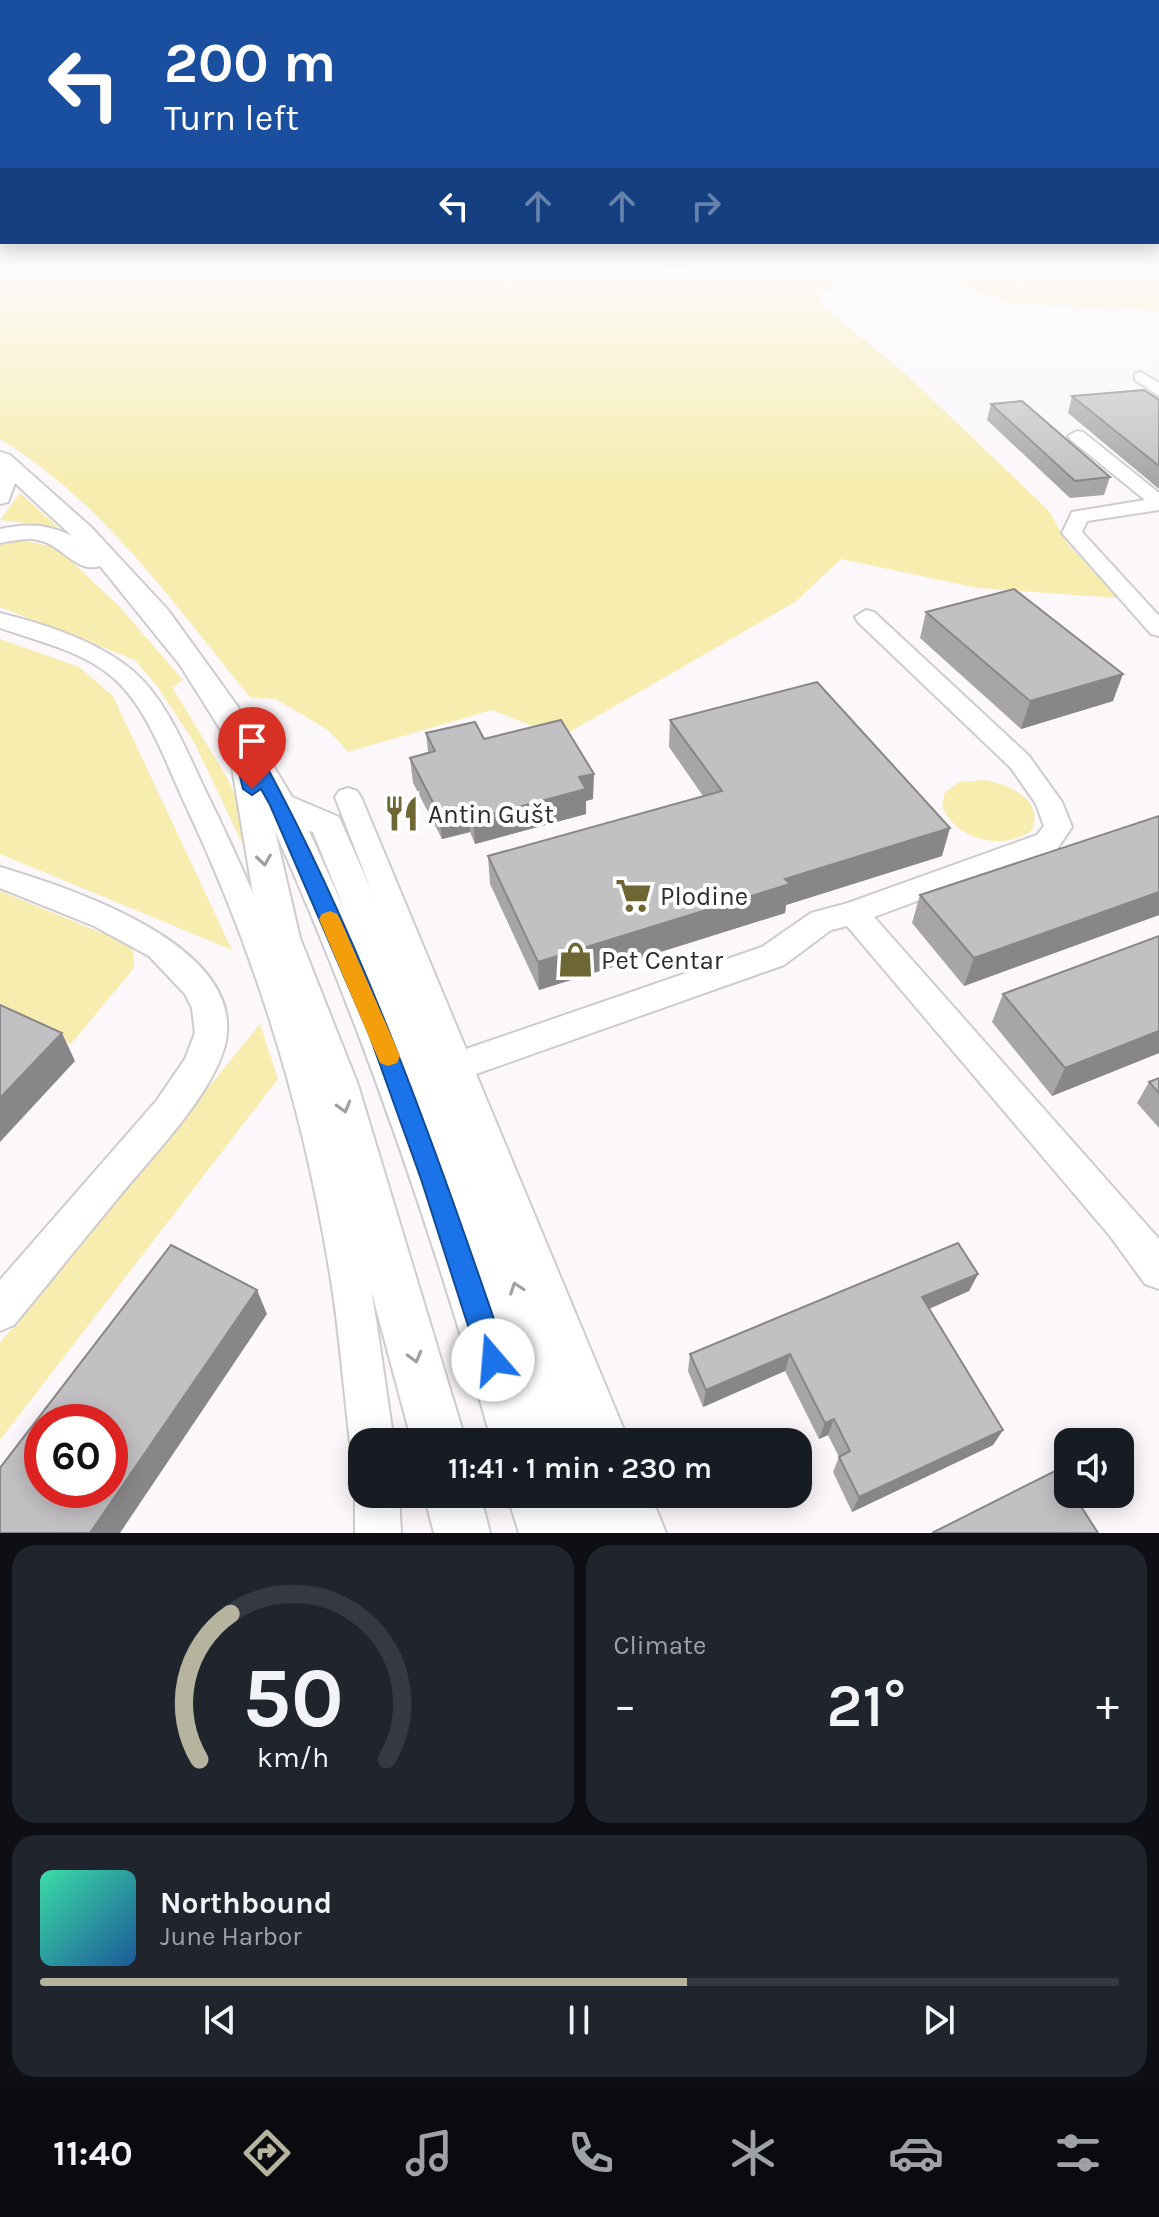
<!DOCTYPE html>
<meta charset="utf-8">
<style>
:root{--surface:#171b24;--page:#20242c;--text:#f1f3f6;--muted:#9ea1a6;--line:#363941;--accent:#b6b49e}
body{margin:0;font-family:Karla,sans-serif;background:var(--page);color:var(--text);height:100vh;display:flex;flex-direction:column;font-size:30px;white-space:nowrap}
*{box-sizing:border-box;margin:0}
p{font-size:26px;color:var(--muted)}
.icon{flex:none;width:44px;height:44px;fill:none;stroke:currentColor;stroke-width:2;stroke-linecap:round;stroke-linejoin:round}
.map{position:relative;height:1533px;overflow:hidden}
.panel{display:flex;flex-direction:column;gap:12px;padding:12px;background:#0d0f14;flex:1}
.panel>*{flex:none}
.banner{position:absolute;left:0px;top:0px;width:1160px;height:244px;box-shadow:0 4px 20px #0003;background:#1a4fa0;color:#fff;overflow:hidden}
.fabs{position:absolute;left:1054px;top:1428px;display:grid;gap:16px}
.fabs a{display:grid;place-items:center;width:80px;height:80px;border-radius:16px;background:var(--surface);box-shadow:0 4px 20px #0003;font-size:40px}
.speed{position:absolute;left:24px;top:1404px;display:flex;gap:16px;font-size:40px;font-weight:700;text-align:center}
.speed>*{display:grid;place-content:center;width:104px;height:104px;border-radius:50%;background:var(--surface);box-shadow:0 4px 20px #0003;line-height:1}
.speed .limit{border:12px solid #d22;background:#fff;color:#111}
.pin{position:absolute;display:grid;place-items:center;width:68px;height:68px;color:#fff;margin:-82px -34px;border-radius:50% 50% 50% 0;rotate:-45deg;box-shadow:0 0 8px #0007}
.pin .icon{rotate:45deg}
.me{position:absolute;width:88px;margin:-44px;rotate:342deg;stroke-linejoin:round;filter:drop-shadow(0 0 6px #0008)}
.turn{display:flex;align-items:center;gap:28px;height:168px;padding:0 32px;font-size:36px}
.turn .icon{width:104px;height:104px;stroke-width:2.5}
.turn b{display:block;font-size:56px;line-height:68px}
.lanes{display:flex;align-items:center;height:76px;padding:0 32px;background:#0003;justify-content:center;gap:40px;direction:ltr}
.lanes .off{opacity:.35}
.big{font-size:60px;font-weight:600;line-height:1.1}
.panel .tile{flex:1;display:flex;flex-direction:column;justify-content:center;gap:12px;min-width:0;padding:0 28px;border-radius:24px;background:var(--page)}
.panel .dial{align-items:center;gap:0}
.dial svg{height:208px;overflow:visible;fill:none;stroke:var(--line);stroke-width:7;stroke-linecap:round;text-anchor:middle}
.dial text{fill:var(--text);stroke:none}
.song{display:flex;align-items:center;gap:24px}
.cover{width:96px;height:96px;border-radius:12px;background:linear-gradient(135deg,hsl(160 70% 55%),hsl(210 70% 35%))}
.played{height:8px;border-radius:4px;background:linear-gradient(90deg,var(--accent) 60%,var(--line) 60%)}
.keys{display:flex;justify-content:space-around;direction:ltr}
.heat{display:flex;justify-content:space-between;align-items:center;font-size:44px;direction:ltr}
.panel .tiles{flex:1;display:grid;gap:12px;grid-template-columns:1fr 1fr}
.tile:last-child{grid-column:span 2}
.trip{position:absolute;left:348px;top:1428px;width:464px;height:80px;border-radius:24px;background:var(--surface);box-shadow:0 4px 20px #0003;font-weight:600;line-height:80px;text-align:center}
.menu{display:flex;height:128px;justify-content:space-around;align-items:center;background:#090b0e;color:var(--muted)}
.menu .icon{width:56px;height:56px}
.menu .current{color:var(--accent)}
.menu b{font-size:36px;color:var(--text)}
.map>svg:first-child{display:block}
.green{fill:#f6edaf}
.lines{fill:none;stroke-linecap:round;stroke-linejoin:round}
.minor-casing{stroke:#cfcbcf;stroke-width:4}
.major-casing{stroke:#cfcbcf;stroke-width:4}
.minor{fill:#fff;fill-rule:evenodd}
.major{fill:#fff;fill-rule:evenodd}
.wall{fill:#a8a5a8}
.shaded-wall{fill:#888688}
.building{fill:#c3c0c3;stroke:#888688;stroke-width:2;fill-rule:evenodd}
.oneway{stroke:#a1a0a1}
.route{fill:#1a73e8;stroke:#114b97;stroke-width:2}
.slow{fill:#f59e0b}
.labels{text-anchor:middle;stroke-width:8;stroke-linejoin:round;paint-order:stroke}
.poi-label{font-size:26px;fill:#2e2c2e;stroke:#fff;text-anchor:start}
</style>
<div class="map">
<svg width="1159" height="1533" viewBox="0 0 1159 1533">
<rect width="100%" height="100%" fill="#fbf7fb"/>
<!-- green -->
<g class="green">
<path d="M0,268H652L680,273L687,268H1159V311L1016,304L920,275L833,280L834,290L817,292L824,306L909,377L1048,510L1068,544L1118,598L978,588L841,559L795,602L561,737L492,710L348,752L328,730L276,699L251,698C177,608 102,500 0,439Z"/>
<polygon points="20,493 58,527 0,520"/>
<polygon points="20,540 56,547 119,606 183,680 172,687 229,781 257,846 261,883 194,742 159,689 135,660 0,607 0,545"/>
<polygon points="0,639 79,667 113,696 232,950 0,854"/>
<path d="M984,780C1008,784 1045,799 1032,830C1004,852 955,840 942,806L945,792L959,782Z"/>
<polygon points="0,891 124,942 133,950 134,968 71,1044 0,1012"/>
<polygon points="260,1024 278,1079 0,1440 0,1343"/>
</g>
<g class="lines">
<defs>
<g id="minor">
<polygon points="1141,372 1159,383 1159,396 1135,380 1135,374"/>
<polygon points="1077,431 1083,432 1159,493 1159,510 1087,521 1082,532 1159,616 1159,636 1151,634 1062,533 1072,512 1145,500 1071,440 1068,436"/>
<polygon points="866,610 874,612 1029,756 1062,802 1072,827 1057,849 874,917 1159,1239 1159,1289 1145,1284 1110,1236 847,926 831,930 784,965 476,1074 629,1442 585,1442 335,797 339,791 348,788 357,791 361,797 466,1049 762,947 811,913 848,903 1037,835 1044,826 1036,804 1011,768 858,622 855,617"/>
<path d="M0,613C44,624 98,641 133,671C168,701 187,753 207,794C272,926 325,1065 356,1209C373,1286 382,1364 394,1442H362V1460L357,1457L350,1442C343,1384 339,1325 329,1268C303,1108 255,953 186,806C167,766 151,716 120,684C89,652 40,642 0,628Z"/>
<path d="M0,867C67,887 234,941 227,1032C224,1084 151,1157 118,1198C83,1240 49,1283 14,1325L0,1331V1280L157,1100L185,1059L195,1033L192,1008L185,994L149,956L94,926L0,888Z"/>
<polygon points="361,1478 362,1494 399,1494 401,1533 355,1533 355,1494"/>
<polygon points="606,1494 650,1494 666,1533 620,1533"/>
</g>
<g id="major">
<path d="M0,452L10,455L92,528L168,610L238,707L292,797L339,817L507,1200L594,1442H492C433,1234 363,1029 275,831L300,938L358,1085L466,1442H412L316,1085L278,988L256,913L232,767L239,759L180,665L100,566C76,574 62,544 38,540C26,537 12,541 0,543V529C26,523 48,524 72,536L15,483L8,502L0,504ZM309,831L313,832L345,911Z"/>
<polygon points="424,1494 480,1494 490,1533 434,1533"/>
<polygon points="507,1494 612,1494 626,1533 519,1533"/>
</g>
</defs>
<!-- minor casing -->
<use href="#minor" class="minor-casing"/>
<!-- major casing -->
<use href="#major" class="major-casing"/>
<!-- minor -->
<use href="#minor" class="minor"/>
<!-- major -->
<use href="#major" class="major"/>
</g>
<!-- wall -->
<g class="wall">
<polygon points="1072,396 1159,400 1159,489 1068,413"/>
<polygon points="991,404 1110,477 1104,495 1070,498 987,420"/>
<polygon points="926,612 1113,701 1021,729 920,638"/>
<polygon points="670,720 942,856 786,905 785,913 539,990 490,884 488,856 703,796 669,747"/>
<polygon points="426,733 484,739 593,799 586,801 586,814 475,844 470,832 442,839 413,783 410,758 428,752"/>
<polygon points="1159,816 1159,915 964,986 912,923 920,895"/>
<polygon points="1159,936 1159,1053 1052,1096 992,1022 1003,994"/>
<polygon points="1149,1082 1159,1093 1159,1128 1137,1103"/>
<polygon points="978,1274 969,1291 929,1309 1003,1430 993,1445 852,1512 833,1472 839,1457 828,1435 819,1439 785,1371 703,1407 688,1371 690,1354"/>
</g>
<!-- shaded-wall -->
<g class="shaded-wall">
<polygon points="1123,674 1113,701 1021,729 1030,701"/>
<polygon points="594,774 593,799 586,801 586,814 475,844 473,819 579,777"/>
<polygon points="468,807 470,832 442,839 439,814"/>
<polygon points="950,828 942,856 786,905 785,913 539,990 538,962 785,879"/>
<polygon points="1159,892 1159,915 964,986 974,958"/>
<polygon points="1159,1031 1159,1053 1052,1096 1065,1068"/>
<polygon points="62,1033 75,1061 0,1142 0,1098"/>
<polygon points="978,1274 969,1291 915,1315 922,1297"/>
<polygon points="257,1290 267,1314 120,1533 90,1533"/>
<polygon points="790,1354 785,1371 703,1407 706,1390"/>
<polygon points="834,1419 828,1435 819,1439 825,1423"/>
<polygon points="1003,1430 993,1445 852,1512 859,1497"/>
</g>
<!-- building -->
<g class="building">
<polygon points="1144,390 1159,400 1159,466 1072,396"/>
<polygon points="1022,401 1110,477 1075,481 991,404"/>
<polygon points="1014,589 1123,674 1030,701 926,612"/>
<polygon points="817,682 950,828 785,879 790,884 538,962 488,856 722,791 670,720"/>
<polygon points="561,720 594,774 579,777 586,789 473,819 468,807 439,814 410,758 435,751 426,733 475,722 484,739"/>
<polygon points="1159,816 1159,892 974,958 920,895"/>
<polygon points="1159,936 1159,1031 1065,1068 1003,994"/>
<polygon points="0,1005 62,1033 0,1098"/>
<polygon points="1159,1078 1159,1093 1149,1082"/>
<polygon points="958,1243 978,1274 922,1297 1003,1430 859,1497 839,1457 850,1451 834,1419 825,1423 790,1354 706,1390 690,1354"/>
<path d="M171,1245L257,1290L90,1533H0V1468ZM42,1422H110V1490H42Z"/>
<polygon points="1057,1470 1068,1486 1068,1494 1073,1494 1098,1533 932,1533"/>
</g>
<!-- one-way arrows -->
<defs><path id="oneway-chevron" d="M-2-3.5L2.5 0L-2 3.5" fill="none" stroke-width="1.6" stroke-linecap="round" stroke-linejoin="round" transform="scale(2)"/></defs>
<g class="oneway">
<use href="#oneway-chevron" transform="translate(264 860) rotate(82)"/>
<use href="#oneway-chevron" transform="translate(344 1107) rotate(74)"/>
<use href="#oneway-chevron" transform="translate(516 1288) rotate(-109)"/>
<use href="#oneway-chevron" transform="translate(415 1357) rotate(75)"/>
</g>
<!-- sky -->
<linearGradient id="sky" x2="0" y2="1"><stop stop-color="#9cb8b4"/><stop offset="0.55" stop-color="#fdfbfd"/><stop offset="1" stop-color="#fdfbfd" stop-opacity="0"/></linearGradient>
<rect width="1159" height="483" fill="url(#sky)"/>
<!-- route -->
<path class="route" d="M237,724L246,729C359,928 434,1144 508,1360L504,1370L493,1374L483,1370L479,1360L421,1179L369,1034L270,805L261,789L252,795L243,789L228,729Z"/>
<!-- slow -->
<polygon class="slow" points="330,911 337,914 340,919 400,1056 397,1063 388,1066 380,1063 377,1056 319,919 322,914"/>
<!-- icons -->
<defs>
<symbol id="restaurant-bare" viewBox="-9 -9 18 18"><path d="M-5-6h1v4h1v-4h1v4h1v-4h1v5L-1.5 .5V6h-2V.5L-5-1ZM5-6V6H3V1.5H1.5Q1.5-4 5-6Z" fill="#6e6633" stroke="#fff" stroke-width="2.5" paint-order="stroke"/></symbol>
<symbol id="supermarket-bare" viewBox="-9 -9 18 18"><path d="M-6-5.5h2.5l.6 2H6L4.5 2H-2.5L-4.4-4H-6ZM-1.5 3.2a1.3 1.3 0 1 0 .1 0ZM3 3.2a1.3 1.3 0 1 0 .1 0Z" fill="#6e6633" stroke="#fff" stroke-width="2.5" paint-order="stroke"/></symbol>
<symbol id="shop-bare" viewBox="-9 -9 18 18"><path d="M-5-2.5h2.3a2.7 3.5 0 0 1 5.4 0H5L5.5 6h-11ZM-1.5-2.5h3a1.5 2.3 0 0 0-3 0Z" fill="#6e6633" stroke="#fff" stroke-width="2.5" paint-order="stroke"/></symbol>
</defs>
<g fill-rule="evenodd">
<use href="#restaurant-bare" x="376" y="788" width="51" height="51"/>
<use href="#supermarket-bare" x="608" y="870" width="51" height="51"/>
<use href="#shop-bare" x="550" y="934" width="51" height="51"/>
</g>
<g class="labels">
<!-- poi labels -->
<g class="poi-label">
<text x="428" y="823">Antin Gušt</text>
<text x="660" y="905">Plodine</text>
<text x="601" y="969">Pet Centar</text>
</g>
</g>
</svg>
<div class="fabs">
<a><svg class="icon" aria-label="sound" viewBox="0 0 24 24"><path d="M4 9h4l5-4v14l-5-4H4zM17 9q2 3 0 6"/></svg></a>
</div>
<div class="speed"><div class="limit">60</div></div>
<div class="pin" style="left:252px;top:789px;background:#d93025"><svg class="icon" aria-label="arrive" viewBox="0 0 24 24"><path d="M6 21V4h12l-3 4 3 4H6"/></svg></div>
<svg class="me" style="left:493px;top:1360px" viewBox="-20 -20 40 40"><circle r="19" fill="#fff"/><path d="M0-13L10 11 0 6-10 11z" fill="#1a73e8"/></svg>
<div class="trip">11:41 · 1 min · 230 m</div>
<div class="banner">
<div class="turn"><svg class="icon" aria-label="left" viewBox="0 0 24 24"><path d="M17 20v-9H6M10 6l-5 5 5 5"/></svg><div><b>200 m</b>Turn left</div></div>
<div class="lanes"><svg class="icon" aria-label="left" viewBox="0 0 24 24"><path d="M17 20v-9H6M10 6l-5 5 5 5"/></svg><svg class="icon off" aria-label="ahead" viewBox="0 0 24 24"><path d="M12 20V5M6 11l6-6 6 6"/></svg><svg class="icon off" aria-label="ahead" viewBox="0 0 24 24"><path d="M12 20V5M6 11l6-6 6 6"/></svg><svg class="icon off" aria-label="right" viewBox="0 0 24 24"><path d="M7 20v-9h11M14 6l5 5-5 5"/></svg></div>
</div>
</div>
<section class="panel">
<div class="tiles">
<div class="tile dial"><svg viewBox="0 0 100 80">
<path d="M14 69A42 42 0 1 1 86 69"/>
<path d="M14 69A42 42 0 0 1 26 13" stroke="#b6b49e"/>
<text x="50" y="56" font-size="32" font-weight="700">50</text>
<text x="50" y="72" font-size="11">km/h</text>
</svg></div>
<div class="tile"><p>Climate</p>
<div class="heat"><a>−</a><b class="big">21°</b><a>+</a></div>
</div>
<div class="tile">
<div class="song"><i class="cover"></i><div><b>Northbound</b><p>June Harbor</p></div></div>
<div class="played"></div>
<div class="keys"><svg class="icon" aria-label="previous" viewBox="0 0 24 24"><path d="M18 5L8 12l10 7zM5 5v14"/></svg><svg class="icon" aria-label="pause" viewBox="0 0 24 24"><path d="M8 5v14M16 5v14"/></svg><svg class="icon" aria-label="next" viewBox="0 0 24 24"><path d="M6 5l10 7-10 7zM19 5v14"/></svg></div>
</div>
</div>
</section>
<nav class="menu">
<b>11:40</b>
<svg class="icon current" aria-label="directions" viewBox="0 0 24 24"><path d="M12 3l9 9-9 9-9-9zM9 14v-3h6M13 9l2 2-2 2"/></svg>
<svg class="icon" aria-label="music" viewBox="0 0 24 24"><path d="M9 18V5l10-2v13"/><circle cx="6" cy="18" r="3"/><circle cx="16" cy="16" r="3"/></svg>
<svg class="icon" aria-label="phone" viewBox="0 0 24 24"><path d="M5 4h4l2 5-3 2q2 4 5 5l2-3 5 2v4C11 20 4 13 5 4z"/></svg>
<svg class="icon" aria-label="climate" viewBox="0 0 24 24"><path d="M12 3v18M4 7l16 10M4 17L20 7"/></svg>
<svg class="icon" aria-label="car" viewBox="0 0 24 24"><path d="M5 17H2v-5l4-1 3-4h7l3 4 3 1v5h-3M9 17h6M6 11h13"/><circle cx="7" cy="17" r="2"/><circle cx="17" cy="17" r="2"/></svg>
<svg class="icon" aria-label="filters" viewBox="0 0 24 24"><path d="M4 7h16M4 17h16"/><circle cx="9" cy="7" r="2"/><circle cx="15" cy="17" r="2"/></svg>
</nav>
